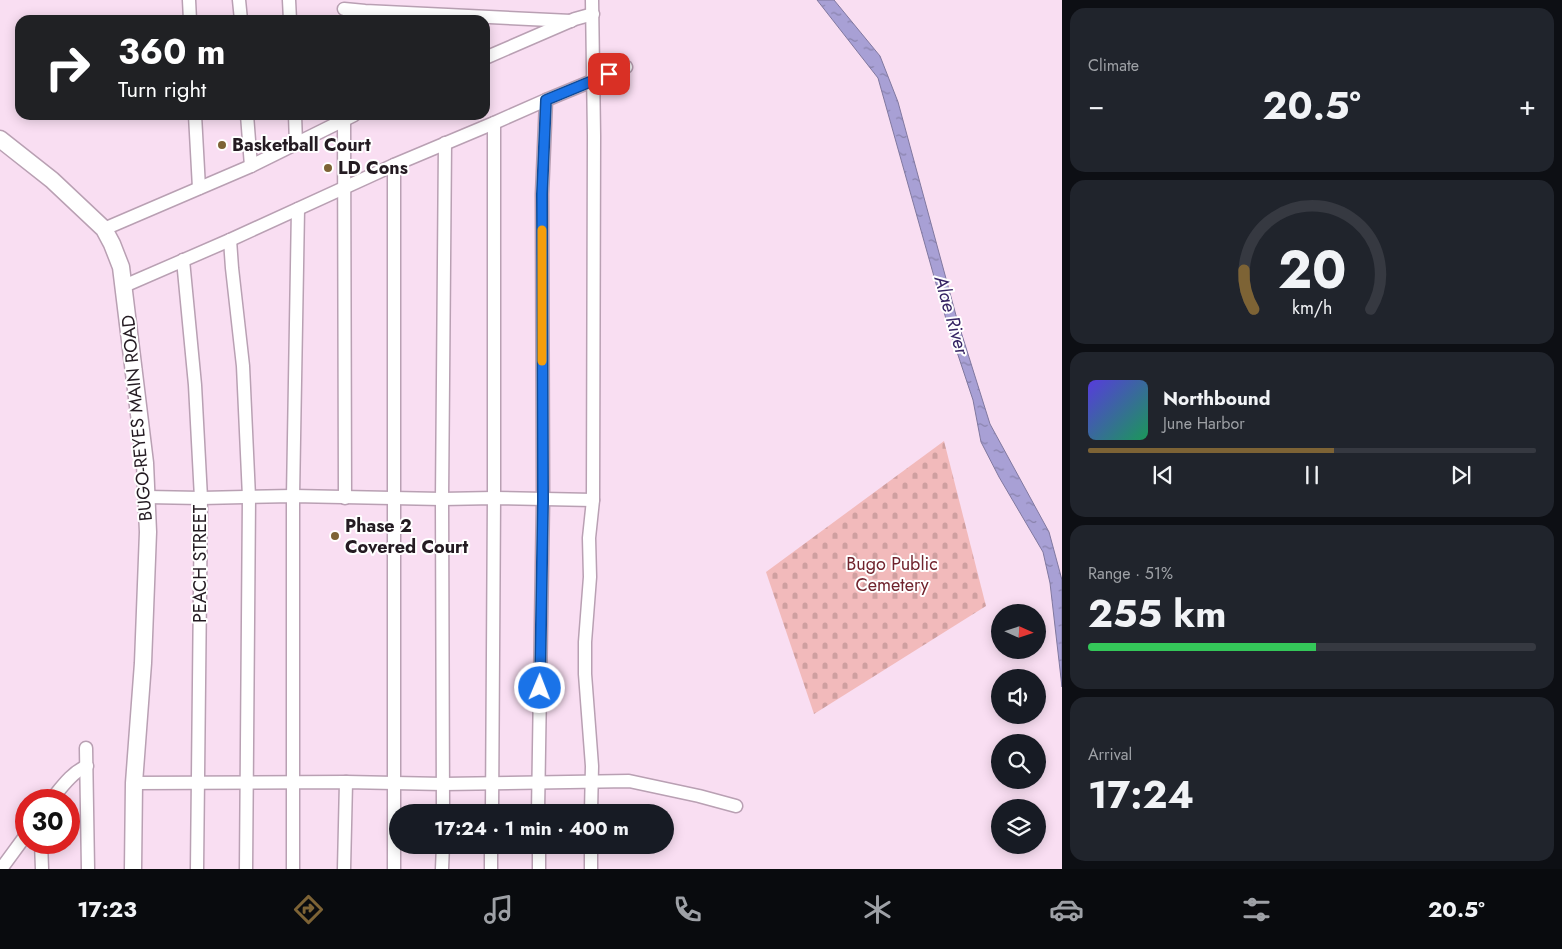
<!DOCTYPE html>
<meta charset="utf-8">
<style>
:root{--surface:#171b24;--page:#20242c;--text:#f1f3f6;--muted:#9ea1a6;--line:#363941;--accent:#7d6335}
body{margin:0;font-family:Jost,sans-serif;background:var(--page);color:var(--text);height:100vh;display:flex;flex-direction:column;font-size:19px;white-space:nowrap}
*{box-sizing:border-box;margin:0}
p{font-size:16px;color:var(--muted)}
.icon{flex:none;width:28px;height:28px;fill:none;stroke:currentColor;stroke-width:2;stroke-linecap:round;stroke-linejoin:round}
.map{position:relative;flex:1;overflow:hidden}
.drawer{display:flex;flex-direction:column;gap:8px;padding:8px;background:#0d0f14;width:500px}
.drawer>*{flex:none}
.banner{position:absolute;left:15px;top:15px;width:475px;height:105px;border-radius:15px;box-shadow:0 2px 12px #0003;background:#202124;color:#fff;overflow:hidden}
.needle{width:32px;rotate:93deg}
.tools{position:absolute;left:991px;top:604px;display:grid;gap:10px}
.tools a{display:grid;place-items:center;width:55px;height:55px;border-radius:50%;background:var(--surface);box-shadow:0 2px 12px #0003;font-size:25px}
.speed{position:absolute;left:15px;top:789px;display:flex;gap:10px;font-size:25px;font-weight:700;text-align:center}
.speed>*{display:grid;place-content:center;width:65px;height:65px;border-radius:50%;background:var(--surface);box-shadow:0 2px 12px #0003;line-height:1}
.speed .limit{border:8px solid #d22;background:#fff;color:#111}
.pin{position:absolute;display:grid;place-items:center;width:42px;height:42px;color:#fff;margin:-21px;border-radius:10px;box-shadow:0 2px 8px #0006}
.me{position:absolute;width:55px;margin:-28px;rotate:1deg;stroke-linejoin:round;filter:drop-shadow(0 0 4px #0008)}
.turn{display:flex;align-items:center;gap:18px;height:105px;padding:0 20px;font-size:22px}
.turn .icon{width:65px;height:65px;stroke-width:2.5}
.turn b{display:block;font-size:35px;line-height:42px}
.big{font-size:38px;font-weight:700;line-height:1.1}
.drawer .tile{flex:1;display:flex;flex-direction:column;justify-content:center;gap:8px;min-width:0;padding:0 18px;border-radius:15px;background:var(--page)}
.drawer .dial{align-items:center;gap:0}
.dial svg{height:130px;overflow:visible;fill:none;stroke:var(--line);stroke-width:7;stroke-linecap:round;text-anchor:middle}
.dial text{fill:var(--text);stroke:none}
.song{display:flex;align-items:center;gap:15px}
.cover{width:60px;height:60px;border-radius:8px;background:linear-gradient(135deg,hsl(250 70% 55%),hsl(150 70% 35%))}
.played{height:5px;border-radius:2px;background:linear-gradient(90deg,var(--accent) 55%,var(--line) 55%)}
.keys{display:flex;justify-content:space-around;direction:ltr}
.heat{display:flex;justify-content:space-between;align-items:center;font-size:28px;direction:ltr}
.charge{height:8px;border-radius:4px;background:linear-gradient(90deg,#34c759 51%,var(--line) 0)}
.trip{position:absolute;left:389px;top:804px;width:285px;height:50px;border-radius:25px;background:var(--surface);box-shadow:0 2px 12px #0003;font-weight:700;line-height:50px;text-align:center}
.tab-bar{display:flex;height:80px;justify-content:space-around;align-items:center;background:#090b0e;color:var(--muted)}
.tab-bar .icon{width:35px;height:35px}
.tab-bar .current{color:var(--accent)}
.tab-bar b{font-size:22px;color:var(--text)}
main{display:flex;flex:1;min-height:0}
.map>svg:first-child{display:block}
.cemetery{fill:url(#cemetery-stones)}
.water{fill:url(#water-ripples);stroke:#80789f}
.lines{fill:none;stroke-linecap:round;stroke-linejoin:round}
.minor-casing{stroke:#b9a0b3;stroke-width:15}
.tertiary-casing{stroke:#b9a0b3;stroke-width:19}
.minor{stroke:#fff;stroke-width:12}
.tertiary{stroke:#fff;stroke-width:16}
.route-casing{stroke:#114b97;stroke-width:12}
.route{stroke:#1a73e8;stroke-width:9}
.slow{stroke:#f59e0b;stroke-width:9}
.poi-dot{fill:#7d6335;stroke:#fff;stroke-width:2}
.labels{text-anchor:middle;stroke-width:4;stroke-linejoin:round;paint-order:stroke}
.poi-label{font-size:18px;font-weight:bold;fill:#241b22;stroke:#fff;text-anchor:start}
.street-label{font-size:18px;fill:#241b22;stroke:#fff}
.park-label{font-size:18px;fill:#70232d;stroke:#fff}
.water-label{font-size:19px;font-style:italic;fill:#362464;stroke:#fff}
</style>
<main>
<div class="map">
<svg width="1062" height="869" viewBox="0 0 1062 869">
<defs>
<pattern id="cemetery-stones" width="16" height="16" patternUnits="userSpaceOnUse" patternTransform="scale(1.25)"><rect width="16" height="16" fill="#f2babb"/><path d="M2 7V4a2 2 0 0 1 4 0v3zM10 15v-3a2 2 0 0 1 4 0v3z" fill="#cf9fa0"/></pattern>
<pattern id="water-ripples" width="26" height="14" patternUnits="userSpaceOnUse" patternTransform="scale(1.25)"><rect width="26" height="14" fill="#a8a0d5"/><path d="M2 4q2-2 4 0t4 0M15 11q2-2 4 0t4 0" fill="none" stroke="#8982ac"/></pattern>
</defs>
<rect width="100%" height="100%" fill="#f9def2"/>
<!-- cemetery -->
<polygon class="cemetery" points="944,441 986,606 814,714 766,572"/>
<!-- water -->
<polygon class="water" points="817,0 834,0 880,56 898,102 957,319 990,424 1049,532 1062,580 1062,687 1050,583 1043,552 999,477 981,442 973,400 946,319 878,78"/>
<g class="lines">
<defs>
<g id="minor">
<polyline points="189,0 190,20"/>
<polyline points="239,0 241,20"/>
<polyline points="289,0 290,20"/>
<polyline points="344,9 365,11 571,21"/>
<polyline points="485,58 575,19 593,14"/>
<polyline points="195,115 199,188"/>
<polyline points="247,115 251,166"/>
<polyline points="295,115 296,143"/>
<polyline points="344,115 345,498"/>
<polyline points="394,165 394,869"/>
<polyline points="104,229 251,166 354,115"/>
<polyline points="230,240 232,268 243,366 249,497 246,869"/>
<polyline points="183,260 195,385 201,498 197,869"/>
<polyline points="124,286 230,240 394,165 494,123 546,100 626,67"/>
<polyline points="147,497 201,498 293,496 442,499 494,498 593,500"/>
<polyline points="86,748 88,869"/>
<polyline points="134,783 346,782 443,784 629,781 699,796 736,806"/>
<path d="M51,800C61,788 72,772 87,766"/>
<polyline points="443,812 442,499 445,143"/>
<polyline points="492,812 494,498 494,123"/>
<polyline points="538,812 543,500 542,194 546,100"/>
<polyline points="591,812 592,766 585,674 585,642 590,577 589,538 593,500 594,136 592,0"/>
<polyline points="41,842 42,869"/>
<polyline points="539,845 539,869"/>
<polyline points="1,869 26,835"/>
<polyline points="293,869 293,496 298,209"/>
<polyline points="344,869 346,782"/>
<polyline points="442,869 443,845"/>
<polyline points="491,869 491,845"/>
<polyline points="591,869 591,845"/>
</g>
<polyline id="tertiary" points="0,139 52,180 104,229 112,244 121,267 145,463 148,532 143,663 134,783 133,869"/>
</defs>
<!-- minor casing -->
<use href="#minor" class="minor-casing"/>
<!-- tertiary casing -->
<use href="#tertiary" class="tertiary-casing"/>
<!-- minor -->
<use href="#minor" class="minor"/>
<!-- tertiary -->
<use href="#tertiary" class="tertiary"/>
</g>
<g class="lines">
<defs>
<polyline id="route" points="540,688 543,500 542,194 546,100 609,74"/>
</defs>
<!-- route casing -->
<use href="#route" class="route-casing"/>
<!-- route -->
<use href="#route" class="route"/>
<!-- slow -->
<polyline class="slow" points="542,230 542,361"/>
</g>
<!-- markers -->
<g class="poi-dot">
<circle cx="222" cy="145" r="5"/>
<circle cx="328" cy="168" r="5"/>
<circle cx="335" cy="536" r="5"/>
</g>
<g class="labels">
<!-- poi labels -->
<g class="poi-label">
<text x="232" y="151">Basketball Court</text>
<text x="338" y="174">LD Cons</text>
<text x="345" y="532">Phase 2<tspan x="345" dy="21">Covered Court</tspan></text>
</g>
<!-- street labels -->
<g class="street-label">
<text transform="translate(137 418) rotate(-95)" y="6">BUGO-REYES MAIN ROAD</text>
<text transform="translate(200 564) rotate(-90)" y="6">PEACH STREET</text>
</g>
<!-- park labels -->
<g class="park-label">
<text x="892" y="570">Bugo Public<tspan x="892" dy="21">Cemetery</tspan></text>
</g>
<!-- water labels -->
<g class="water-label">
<text transform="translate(952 315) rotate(74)" y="7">Alae River</text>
</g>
</g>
</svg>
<div class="tools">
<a><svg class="needle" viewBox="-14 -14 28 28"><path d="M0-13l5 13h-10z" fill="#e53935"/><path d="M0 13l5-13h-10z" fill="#9ea1a6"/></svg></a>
<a><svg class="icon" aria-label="sound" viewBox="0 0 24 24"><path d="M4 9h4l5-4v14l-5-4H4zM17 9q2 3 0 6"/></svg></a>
<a><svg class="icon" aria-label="search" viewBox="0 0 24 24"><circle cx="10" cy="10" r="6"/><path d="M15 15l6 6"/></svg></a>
<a><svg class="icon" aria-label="layers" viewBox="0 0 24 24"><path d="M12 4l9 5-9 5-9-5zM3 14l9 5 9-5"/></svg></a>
</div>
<div class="speed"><div class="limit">30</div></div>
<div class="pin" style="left:609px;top:74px;background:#d93025"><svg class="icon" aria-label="arrive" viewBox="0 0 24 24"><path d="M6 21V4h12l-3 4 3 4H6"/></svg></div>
<svg class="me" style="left:540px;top:688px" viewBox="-20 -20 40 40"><circle r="17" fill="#1a73e8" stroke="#fff" stroke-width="3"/><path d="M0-11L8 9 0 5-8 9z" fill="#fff"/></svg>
<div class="trip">17:24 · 1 min · 400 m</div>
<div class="banner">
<div class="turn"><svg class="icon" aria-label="right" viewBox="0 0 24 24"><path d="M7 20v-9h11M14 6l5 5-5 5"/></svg><div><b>360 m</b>Turn right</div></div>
</div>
</div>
<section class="drawer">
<div class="tile"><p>Climate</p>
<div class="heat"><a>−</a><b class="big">20.5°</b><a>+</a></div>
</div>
<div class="tile dial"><svg viewBox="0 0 100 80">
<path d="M14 69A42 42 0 1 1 86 69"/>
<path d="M14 69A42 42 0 0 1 8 45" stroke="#7d6335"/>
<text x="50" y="56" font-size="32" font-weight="700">20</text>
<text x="50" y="72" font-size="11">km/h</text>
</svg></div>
<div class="tile">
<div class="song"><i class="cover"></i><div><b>Northbound</b><p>June Harbor</p></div></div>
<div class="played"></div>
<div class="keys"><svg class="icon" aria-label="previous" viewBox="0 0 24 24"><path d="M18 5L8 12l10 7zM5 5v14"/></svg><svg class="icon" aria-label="pause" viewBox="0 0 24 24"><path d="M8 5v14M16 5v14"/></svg><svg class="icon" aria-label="next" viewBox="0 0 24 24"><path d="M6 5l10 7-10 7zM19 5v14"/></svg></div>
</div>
<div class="tile"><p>Range · 51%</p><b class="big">255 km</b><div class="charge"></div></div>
<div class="tile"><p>Arrival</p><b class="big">17:24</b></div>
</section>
</main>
<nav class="tab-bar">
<b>17:23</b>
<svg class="icon current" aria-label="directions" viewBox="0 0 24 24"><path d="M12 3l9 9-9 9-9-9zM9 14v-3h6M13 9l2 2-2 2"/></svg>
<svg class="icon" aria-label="music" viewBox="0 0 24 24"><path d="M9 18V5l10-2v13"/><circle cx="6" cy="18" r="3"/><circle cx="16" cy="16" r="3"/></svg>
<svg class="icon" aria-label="phone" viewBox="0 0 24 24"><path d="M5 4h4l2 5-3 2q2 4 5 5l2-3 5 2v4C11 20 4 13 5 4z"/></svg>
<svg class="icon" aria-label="climate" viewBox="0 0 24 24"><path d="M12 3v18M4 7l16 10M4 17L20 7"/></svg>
<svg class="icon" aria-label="car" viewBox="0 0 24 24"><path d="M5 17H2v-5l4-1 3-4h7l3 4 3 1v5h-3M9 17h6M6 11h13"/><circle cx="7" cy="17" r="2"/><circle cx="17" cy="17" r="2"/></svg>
<svg class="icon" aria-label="filters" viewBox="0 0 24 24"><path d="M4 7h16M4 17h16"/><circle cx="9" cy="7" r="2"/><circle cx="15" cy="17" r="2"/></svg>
<b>20.5°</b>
</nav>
